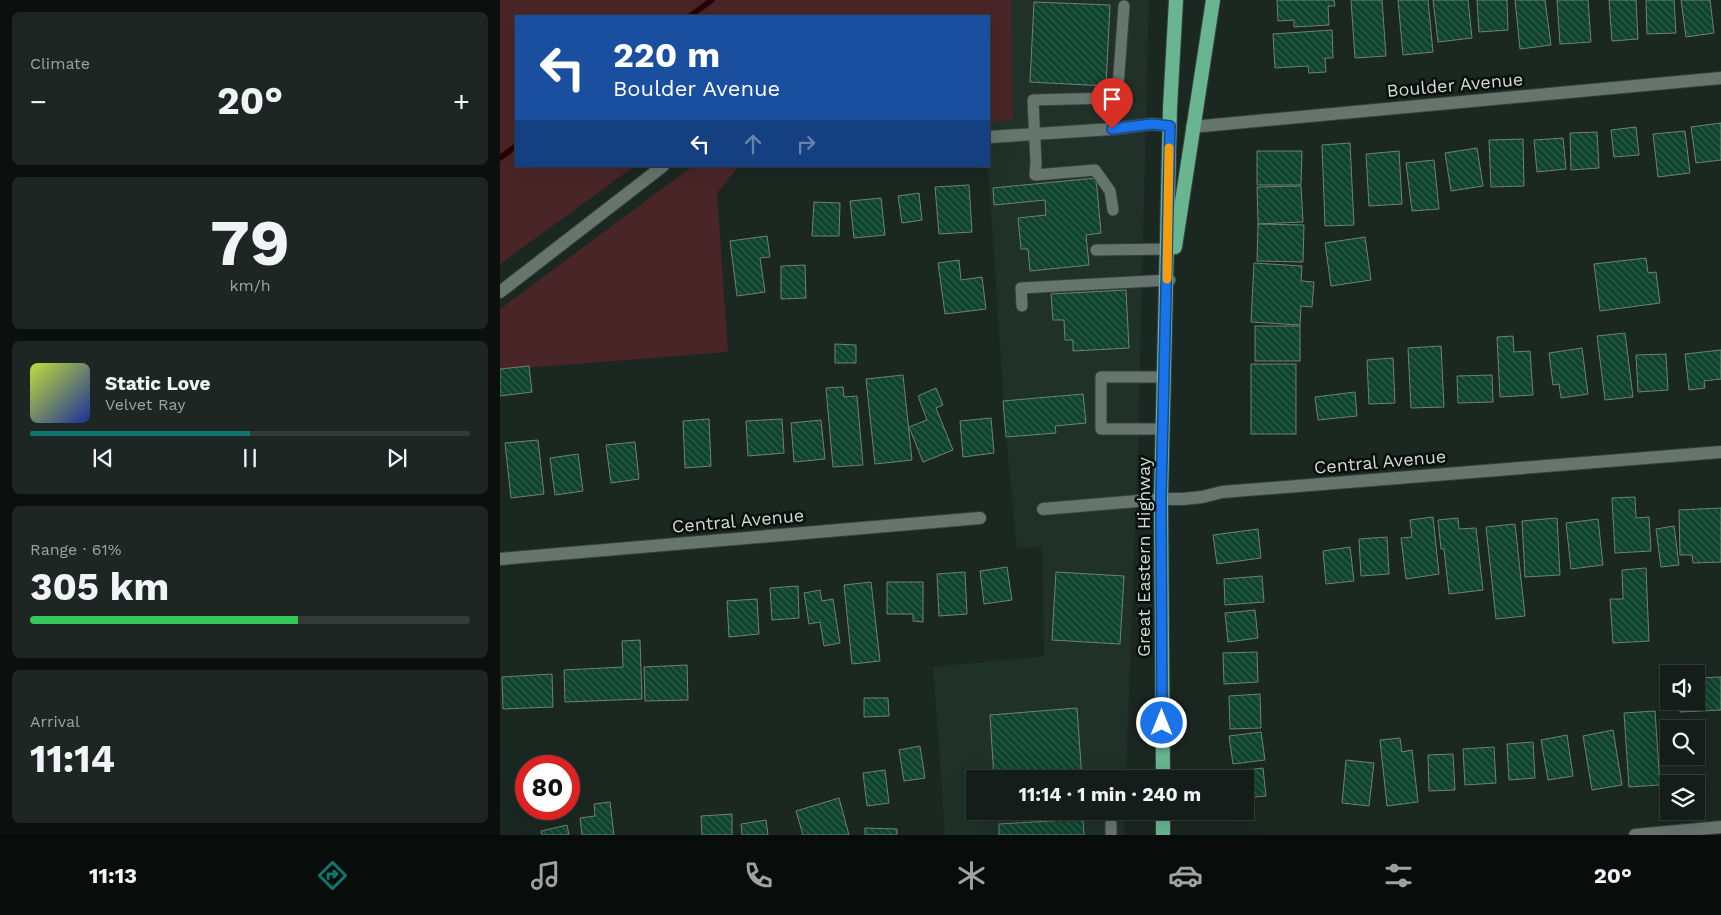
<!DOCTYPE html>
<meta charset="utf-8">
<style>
:root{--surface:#141d19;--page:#1d2622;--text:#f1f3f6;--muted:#9da2a2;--line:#333b38;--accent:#0f766e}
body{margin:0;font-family:"Work Sans",sans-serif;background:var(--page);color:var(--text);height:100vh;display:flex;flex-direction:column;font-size:19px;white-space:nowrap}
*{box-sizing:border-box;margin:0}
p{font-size:16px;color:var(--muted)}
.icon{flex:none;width:28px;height:28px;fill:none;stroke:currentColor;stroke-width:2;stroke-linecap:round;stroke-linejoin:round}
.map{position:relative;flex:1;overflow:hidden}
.panel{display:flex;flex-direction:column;gap:12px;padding:12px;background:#0b100e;width:500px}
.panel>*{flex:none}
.hud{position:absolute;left:15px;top:15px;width:475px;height:152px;border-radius:0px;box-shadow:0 5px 20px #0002,0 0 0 1px var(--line);background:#1a4fa0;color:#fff;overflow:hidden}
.fabs{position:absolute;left:1160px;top:665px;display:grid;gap:10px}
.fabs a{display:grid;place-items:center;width:45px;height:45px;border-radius:0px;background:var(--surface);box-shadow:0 5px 20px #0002,0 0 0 1px var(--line);font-size:25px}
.speed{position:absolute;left:15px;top:755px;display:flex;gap:10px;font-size:25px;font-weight:700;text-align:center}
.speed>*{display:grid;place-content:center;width:65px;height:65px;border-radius:50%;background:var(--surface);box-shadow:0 5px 20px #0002,0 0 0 1px var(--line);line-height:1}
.speed .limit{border:8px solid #d22;background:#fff;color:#111}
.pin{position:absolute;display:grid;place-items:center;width:42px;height:42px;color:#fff;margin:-51px -21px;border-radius:50% 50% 50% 0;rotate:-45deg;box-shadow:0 0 5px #0007}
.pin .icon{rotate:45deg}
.me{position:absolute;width:55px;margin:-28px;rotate:0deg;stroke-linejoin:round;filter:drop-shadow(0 0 4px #0008)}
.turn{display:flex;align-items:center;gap:18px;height:105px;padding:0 15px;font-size:22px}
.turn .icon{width:65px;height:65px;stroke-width:2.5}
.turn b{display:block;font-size:35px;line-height:42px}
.lanes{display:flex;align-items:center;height:48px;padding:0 15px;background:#0003;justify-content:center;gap:25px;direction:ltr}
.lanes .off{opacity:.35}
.big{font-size:38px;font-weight:700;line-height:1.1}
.panel .widget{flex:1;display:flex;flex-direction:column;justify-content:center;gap:8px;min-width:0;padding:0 18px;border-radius:8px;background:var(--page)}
.panel .dial{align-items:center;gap:0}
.dial b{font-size:65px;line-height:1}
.song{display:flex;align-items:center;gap:15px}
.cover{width:60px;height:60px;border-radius:8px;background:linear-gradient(135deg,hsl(70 70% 55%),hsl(230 70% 35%))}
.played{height:5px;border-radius:2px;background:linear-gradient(90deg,var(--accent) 50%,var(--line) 50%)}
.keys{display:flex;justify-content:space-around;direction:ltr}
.heat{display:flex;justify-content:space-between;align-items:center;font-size:28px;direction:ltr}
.charge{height:8px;border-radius:4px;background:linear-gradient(90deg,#34c759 61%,var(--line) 0)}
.trip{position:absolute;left:466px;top:770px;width:288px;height:50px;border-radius:0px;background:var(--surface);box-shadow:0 5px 20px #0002,0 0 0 1px var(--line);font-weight:700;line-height:50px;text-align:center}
.dock{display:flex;height:80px;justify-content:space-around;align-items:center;background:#080c0a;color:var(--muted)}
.dock .icon{width:35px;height:35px}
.dock .current{color:var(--accent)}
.dock b{font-size:22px;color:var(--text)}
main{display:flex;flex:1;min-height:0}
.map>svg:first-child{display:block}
.built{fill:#1f3129}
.grass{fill:#4a2527}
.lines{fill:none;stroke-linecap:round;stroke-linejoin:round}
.stream{stroke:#270106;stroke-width:5.5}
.building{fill:url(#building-back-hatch);stroke:#718078}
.service-casing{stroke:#36413b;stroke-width:13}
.minor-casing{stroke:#36413b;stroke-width:14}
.trunk-casing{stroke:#36413b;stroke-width:16}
.service{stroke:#66756d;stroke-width:11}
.minor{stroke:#66756d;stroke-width:12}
.trunk{stroke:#69b491;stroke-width:14}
.route-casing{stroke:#114b97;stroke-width:12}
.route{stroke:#1a73e8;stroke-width:9}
.slow{stroke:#f59e0b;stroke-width:9}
.labels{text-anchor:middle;stroke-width:5;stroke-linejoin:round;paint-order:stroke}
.street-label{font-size:18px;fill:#d3dbd6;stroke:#090f0c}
</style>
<main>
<section class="panel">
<div class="widget"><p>Climate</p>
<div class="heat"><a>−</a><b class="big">20°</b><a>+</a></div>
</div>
<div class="widget dial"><b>79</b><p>km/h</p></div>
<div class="widget">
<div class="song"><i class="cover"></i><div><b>Static Love</b><p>Velvet Ray</p></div></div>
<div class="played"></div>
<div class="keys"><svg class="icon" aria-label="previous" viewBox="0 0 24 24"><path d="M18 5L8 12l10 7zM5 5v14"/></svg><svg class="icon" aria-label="pause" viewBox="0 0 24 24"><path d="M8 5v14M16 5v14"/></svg><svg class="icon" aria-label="next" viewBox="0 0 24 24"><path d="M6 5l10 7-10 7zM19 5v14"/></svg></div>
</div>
<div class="widget"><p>Range · 61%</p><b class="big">305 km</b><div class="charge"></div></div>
<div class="widget"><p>Arrival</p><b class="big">11:14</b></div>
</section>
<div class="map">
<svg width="1221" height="835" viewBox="0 0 1221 835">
<defs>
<pattern id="building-back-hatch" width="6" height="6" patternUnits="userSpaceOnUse" patternTransform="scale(1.25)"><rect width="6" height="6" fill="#0e432e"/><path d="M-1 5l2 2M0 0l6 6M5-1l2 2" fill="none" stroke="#305e4c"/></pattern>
</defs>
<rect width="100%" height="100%" fill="#1b2721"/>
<!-- built -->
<polygon class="built" points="511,0 649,0 638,447 626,779 475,779 475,811 625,811 624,835 445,835 433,667 544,656 542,546 517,549 506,437 488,166 489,121 513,120"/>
<!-- grass -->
<g class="grass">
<polygon points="0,0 511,0 513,121 489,121 489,16 16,16 16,166 135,166 0,264"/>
<polygon points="193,166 239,166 217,193 228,352 0,370 0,309"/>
</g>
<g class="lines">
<!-- stream -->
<g class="stream">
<polyline points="190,16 212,0"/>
<polyline points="0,158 16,146"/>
</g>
</g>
<!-- building -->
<g class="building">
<polygon points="777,0 834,0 835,6 828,6 829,25 794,27 794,20 778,21"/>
<polygon points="851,0 882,0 886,56 855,58"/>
<polygon points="898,0 928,0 933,52 903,55"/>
<polygon points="933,0 968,0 972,38 938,42"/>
<polygon points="977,0 1007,0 1008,30 979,32"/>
<polygon points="1015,0 1045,0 1051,45 1020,49"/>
<polygon points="1057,0 1088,0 1091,42 1060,44"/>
<polygon points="1109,0 1136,0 1138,39 1112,41"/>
<polygon points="1146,0 1174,0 1176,33 1147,34"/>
<polygon points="1181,0 1210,0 1214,33 1186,37"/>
<polygon points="534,2 610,5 606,86 530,82"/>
<polygon points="832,30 833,58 825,58 826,72 809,73 808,66 775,68 773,34"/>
<polygon points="1221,123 1221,160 1196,163 1191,127"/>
<polygon points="1136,127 1139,155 1114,157 1111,130"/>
<polygon points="1185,131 1190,173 1158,177 1153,134"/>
<polygon points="1097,132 1099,168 1071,170 1070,133"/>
<polygon points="1063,138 1066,169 1037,172 1034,140"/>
<polygon points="1023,139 1024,186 991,187 989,140"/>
<polygon points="850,143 854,225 825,226 822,145"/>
<polygon points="977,148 983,186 951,191 945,153"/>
<polygon points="757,151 802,151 801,185 757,185"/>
<polygon points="899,151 902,204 869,206 866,154"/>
<polygon points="934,160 939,209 912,211 906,163"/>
<polygon points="596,178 601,233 586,235 589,265 530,271 528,249 521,249 518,218 546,215 545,200 494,205 493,188"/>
<polygon points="469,185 472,232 439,234 435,187"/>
<polygon points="801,186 803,222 758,224 757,187"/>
<polygon points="419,193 422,220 402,223 398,196"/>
<polygon points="381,198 385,235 354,238 350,201"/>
<polygon points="314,202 340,203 339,236 312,236"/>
<polygon points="758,224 804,225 803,262 757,261"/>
<polygon points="267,236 270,257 260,258 265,292 237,296 230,241"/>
<polygon points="865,237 871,280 831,286 825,243"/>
<polygon points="1146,258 1148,273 1156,272 1160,303 1100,311 1094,264"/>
<polygon points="459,260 461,280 482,277 486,309 445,314 438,263"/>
<polygon points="754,263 802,266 801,281 814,282 812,307 801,306 800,325 751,322"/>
<polygon points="305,265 306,298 281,299 281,266"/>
<polygon points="626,290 629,348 573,351 573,340 565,340 564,320 553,320 551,294"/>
<rect x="755" y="326" width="45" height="35"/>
<polygon points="1125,333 1133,397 1105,400 1097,336"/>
<polygon points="1013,336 1014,352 1030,351 1033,395 1000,397 997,337"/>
<polygon points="335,344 356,345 356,363 335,363"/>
<polygon points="941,346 944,407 911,408 908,348"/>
<polygon points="1082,348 1088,394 1061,398 1059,384 1053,385 1049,353"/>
<polygon points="1221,350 1221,379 1204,381 1205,388 1189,390 1185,354"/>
<polygon points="1166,354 1168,390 1138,392 1136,355"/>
<polygon points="893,358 895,403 869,404 867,360"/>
<rect x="751" y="364" width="45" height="70"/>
<polygon points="29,366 32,392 0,396 0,369"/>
<polygon points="403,375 412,460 375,464 366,379"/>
<polygon points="992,375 993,402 958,403 957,376"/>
<polygon points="343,387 344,397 357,396 363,465 333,467 326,388"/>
<polygon points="436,388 443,405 436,408 453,450 423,462 409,427 427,420 418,396"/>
<polygon points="855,392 857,416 818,420 815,397"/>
<polygon points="583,394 586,423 555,426 556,433 506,437 503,401"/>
<polygon points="491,418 494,453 463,457 460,421"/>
<polygon points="209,419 211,466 185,468 183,421"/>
<polygon points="282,419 284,453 248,456 246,421"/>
<polygon points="321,420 325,459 294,462 291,423"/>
<polygon points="38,440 44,494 11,498 5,443"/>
<polygon points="135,442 139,479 111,483 106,445"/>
<polygon points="78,454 83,491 55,495 50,458"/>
<polygon points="1135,497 1136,518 1149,517 1151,551 1115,553 1112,498"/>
<polygon points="1221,508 1221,562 1193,563 1192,555 1180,555 1179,510"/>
<polygon points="933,517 939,574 906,579 901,538 912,537 910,520"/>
<polygon points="958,518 959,529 976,528 983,590 949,594 944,549 941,549 938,520"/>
<polygon points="1057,518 1060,575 1025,577 1022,521"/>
<polygon points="1098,519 1103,565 1071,569 1066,523"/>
<polygon points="1015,524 1025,616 996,619 986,527"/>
<polygon points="1174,526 1179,565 1161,567 1156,529"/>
<polygon points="758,529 761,558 717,564 713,535"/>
<polygon points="887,537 889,574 861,576 859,539"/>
<polygon points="850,547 854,581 826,584 823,551"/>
<polygon points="507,567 512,600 484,604 480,571"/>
<polygon points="1146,568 1149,641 1113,643 1110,599 1123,599 1122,570"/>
<polygon points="465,572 467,614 439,616 437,574"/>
<polygon points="556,572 624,576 620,644 552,640"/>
<polygon points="762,576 764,602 725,605 724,579"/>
<polygon points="371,582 380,661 352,664 344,585"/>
<polygon points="387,582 423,582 423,622 413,621 413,614 387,614"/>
<polygon points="298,586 299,618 272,620 270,588"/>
<polygon points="320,590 322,601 333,599 340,643 324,646 320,622 309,624 304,593"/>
<polygon points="257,599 259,634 229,637 227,601"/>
<polygon points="755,610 758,638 728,642 725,613"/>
<polygon points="140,640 142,699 65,702 64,670 123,667 122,641"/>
<polygon points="757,652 758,682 724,684 723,653"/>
<polygon points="187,665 188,700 145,701 144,667"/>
<polygon points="52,674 53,707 3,709 2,677"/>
<polygon points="1221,677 1221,710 1180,712 1180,701 1196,701 1196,678"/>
<polygon points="760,694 761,728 730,729 729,696"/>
<polygon points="364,698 388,698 389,716 364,717"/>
<polygon points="577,708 582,779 494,779 490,715"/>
<polygon points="1155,711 1160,785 1129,787 1124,713"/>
<polygon points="1113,730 1122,785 1092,790 1083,736"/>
<polygon points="761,732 765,760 733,764 729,736"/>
<polygon points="1067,735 1073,776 1048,780 1041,740"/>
<polygon points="900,738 902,752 912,750 918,802 887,806 880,740"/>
<polygon points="1033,742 1035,778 1009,780 1007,744"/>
<polygon points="420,746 425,778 404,781 399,750"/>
<polygon points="994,747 996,783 965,785 963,749"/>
<polygon points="953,754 955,790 929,791 928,755"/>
<polygon points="846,760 874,763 869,806 842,803"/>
<polygon points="763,768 766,796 745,798 745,779 732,779 731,772"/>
<polygon points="385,770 389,803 367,806 363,773"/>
<polygon points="339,798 349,835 303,835 296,811"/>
<polygon points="110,802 114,835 82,835 80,818 95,816 94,804"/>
<polygon points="232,814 232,835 202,835 201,816"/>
<polygon points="583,819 584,835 499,835 499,824"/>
<polygon points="266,820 268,835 242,835 241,824"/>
<polygon points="67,825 69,835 42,835 41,831"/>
<polygon points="365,828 397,829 397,835 365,835"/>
</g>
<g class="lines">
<defs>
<g id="service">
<polyline points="610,98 533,100 536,163 535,175 595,170 610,191 613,210"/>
<polyline points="612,129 610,98 618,87 624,6"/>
<polyline points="596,250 674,249"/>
<polyline points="522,306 521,288 670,280"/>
<polyline points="663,429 601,429 601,377 664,377"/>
<polyline points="611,824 611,835"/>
</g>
<g id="minor">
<polyline points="692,127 1221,78"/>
<polyline points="489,137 612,129 652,124 670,126"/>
<polyline points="0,292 163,166"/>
<polyline points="543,509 661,499 683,499 702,497 722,492 1221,452"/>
<polyline points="0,559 480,518"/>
<polyline points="1135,835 1221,827"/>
</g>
<g id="trunk">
<polyline points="675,247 713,0"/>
<polyline points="663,779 661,499 670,108 676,0"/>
<polyline points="663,811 663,835"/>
</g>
</defs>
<!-- service casing -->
<use href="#service" class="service-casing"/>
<!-- minor casing -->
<use href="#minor" class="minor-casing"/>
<!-- trunk casing -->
<use href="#trunk" class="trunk-casing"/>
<!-- service -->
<use href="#service" class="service"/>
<!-- minor -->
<use href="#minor" class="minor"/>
<!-- trunk -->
<use href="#trunk" class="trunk"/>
</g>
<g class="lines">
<defs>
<polyline id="route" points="612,129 652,124 670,126 661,498 662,723"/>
</defs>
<!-- route casing -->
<use href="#route" class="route-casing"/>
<!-- route -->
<use href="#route" class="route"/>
<!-- slow -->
<polyline class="slow" points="667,279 669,148"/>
</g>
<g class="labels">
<!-- street labels -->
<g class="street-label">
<text transform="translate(955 85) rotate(-5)" y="6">Boulder Avenue</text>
<text transform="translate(880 462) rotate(-5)" y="6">Central Avenue</text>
<text transform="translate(238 521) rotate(-5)" y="6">Central Avenue</text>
<text transform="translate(644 557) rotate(-90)" y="6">Great Eastern Highway</text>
</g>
</g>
</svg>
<div class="fabs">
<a><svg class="icon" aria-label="sound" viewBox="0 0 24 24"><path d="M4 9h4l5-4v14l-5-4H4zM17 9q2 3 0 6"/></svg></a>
<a><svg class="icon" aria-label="search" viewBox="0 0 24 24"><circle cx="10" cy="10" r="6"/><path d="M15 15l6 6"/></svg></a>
<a><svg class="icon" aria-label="layers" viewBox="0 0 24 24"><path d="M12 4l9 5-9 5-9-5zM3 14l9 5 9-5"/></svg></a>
</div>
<div class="speed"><div class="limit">80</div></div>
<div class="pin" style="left:612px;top:129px;background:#d93025"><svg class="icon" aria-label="arrive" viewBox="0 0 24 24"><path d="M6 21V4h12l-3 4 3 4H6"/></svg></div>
<svg class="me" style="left:662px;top:723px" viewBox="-20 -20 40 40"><circle r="17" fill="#1a73e8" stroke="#fff" stroke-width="3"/><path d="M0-11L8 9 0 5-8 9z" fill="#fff"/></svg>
<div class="trip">11:14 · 1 min · 240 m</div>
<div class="hud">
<div class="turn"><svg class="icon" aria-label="left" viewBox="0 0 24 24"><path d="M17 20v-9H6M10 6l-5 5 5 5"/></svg><div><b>220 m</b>Boulder Avenue</div></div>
<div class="lanes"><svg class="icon" aria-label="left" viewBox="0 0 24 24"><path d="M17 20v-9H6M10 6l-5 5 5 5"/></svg><svg class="icon off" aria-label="ahead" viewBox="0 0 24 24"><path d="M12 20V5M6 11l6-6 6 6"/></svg><svg class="icon off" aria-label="right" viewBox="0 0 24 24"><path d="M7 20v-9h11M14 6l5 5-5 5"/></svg></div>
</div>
</div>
</main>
<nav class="dock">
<b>11:13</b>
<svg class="icon current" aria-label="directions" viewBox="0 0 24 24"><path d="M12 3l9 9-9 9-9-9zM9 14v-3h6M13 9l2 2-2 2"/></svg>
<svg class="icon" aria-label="music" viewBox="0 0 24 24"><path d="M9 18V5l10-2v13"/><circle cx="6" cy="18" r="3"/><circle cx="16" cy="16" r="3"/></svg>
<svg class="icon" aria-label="phone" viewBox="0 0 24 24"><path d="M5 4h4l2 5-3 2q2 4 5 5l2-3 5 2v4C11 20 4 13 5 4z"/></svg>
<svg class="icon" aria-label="climate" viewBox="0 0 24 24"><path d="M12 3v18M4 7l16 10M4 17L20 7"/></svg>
<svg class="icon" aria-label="car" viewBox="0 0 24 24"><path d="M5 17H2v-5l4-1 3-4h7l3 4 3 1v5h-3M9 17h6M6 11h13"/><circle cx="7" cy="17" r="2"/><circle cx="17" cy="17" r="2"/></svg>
<svg class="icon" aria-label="filters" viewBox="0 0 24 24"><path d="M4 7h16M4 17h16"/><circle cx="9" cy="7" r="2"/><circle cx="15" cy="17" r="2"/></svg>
<b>20°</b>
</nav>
